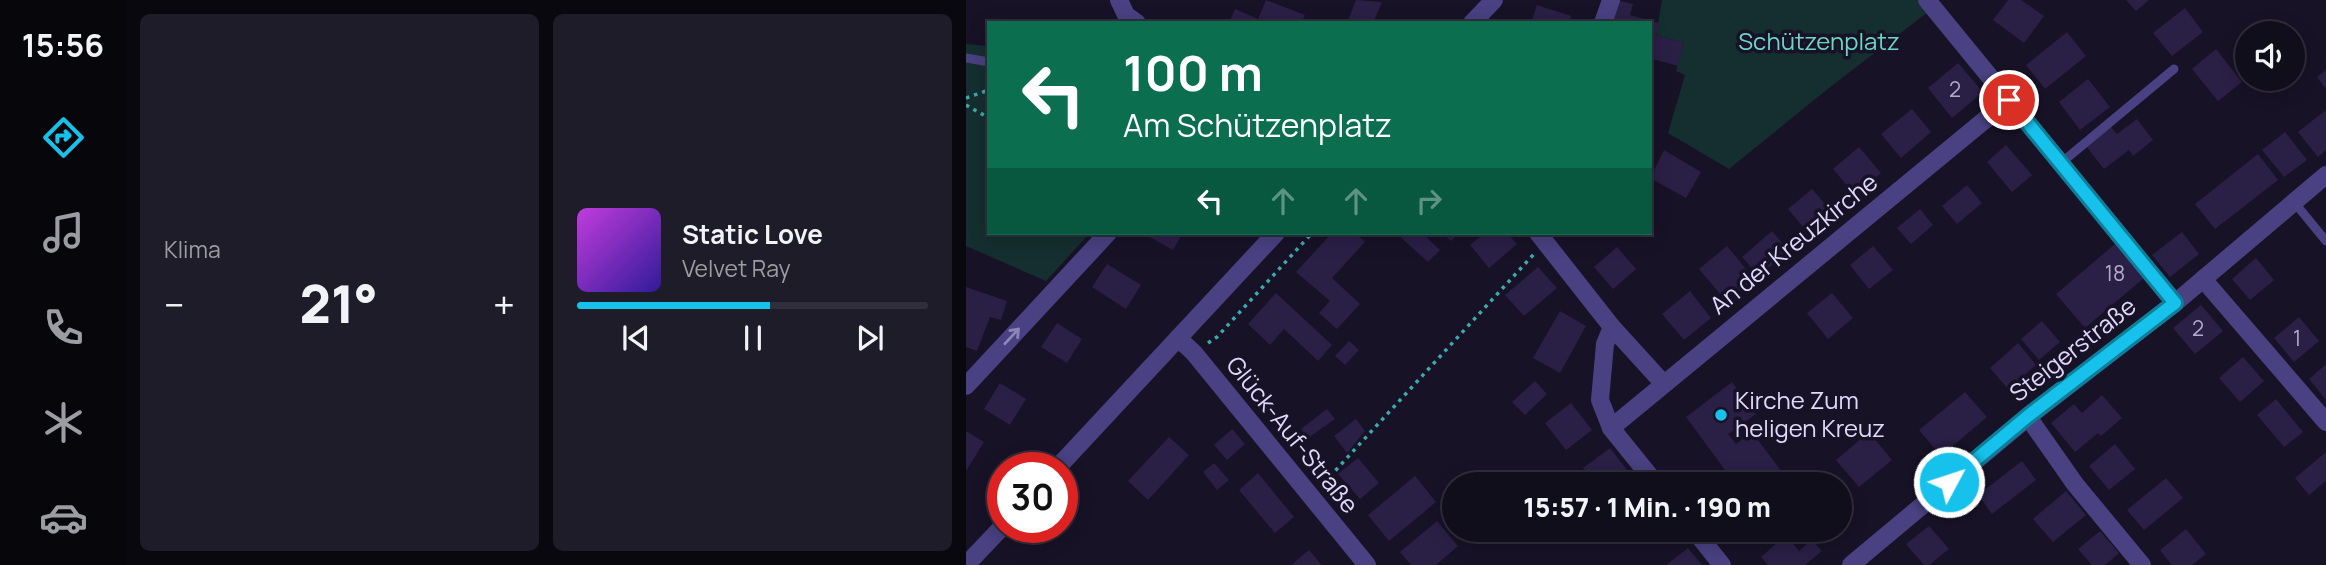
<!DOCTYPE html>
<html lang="de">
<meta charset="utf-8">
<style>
:root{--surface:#110e1c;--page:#1e1c29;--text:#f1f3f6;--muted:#9c9ca3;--line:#302e3b;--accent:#16c2eb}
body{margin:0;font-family:Manrope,sans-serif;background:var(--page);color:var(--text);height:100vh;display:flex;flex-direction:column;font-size:26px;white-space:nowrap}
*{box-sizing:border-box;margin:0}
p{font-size:23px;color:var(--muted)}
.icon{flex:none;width:38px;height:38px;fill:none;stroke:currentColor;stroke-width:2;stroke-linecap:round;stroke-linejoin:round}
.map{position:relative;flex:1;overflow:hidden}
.sheet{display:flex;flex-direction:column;gap:14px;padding:14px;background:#09080f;width:840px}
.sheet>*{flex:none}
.banner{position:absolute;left:21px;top:21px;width:665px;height:214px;border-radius:0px;box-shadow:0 4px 18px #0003,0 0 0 2px var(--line);background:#0b6e4f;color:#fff;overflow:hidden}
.fabs{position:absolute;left:1269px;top:21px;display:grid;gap:14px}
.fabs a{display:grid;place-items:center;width:70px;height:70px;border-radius:50%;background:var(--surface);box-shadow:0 4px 18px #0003,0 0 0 2px var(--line);font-size:35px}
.speed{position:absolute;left:21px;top:452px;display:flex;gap:14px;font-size:35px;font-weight:700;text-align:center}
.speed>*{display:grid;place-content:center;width:91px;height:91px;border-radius:50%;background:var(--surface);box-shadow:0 4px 18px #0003,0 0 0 2px var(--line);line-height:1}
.speed .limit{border:10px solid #d22;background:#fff;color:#111}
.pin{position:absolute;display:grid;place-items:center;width:60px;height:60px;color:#fff;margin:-30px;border:4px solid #fff;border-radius:50%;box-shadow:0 2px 7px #0007}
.me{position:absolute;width:77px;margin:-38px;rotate:50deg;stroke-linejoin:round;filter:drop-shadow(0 0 5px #0008)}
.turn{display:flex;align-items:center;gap:24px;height:147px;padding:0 21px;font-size:32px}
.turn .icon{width:91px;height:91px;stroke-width:2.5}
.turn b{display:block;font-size:49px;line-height:60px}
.lanes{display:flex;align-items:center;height:66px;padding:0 21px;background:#0003;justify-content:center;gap:35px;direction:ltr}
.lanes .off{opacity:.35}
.big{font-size:52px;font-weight:800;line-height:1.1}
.sheet .widget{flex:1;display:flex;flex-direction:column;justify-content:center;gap:10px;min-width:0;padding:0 24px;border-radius:10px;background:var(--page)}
.song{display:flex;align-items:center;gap:21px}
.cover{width:84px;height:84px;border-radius:10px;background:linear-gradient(135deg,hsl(290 70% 55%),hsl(250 70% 35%))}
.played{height:7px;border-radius:4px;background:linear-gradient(90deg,var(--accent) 55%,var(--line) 55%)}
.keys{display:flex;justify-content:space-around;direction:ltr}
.heat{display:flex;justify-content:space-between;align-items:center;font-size:38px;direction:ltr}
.sheet .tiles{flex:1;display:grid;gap:14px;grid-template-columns:repeat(2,1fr)}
.trip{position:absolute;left:476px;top:472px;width:410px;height:70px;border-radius:35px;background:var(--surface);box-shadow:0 4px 18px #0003,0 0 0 2px var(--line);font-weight:800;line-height:70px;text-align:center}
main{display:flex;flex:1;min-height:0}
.menu{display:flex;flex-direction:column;width:126px;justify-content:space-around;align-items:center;background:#07060b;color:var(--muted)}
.menu .icon{width:49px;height:49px}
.menu .active{color:var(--accent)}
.menu b{font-size:32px;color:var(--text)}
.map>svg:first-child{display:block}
.green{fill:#152e2f}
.building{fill:#2a1f45}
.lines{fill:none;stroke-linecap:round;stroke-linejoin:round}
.path{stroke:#3aabaf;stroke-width:3.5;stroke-dasharray:3.5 5;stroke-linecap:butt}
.service{stroke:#494181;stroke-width:9}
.minor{stroke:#494181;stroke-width:18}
.tertiary{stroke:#494181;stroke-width:18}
.oneway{stroke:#8d85b8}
.route-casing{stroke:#0e7e99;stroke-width:18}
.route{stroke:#16c2eb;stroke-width:12}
.poi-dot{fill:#16c2eb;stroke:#171226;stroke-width:2.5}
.labels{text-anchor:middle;stroke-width:7;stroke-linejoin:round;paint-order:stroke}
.number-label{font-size:21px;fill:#b3aace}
.park-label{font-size:24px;fill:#6bd6c5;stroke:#171226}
.street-label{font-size:24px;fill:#e1d9fc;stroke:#171226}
.poi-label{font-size:24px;fill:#e1d9fc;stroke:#171226;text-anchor:start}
</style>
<main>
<nav class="menu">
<b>15:56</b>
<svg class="icon active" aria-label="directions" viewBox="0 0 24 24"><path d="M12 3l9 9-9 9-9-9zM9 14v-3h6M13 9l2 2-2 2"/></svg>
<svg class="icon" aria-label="music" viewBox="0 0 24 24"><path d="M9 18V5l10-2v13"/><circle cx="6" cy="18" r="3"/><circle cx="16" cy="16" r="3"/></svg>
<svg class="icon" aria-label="phone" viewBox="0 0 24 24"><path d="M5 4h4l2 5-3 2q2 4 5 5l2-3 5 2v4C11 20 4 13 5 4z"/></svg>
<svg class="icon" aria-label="climate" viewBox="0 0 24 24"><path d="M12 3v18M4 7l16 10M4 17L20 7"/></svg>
<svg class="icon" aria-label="car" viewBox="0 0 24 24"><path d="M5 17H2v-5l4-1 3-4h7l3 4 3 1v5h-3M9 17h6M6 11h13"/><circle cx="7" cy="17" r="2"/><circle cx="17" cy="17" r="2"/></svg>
</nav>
<section class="sheet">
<div class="tiles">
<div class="widget"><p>Klima</p>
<div class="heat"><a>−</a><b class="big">21°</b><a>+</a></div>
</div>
<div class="widget">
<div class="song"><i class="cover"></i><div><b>Static Love</b><p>Velvet Ray</p></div></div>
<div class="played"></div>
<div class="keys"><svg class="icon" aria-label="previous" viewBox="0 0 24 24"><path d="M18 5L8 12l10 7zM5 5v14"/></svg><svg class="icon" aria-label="pause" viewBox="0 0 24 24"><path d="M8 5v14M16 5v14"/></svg><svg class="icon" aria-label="next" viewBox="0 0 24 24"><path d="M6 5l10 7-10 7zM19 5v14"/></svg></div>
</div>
</div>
</section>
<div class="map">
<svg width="1360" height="565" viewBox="0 0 1360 565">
<rect width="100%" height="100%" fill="#171226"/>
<!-- green -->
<g class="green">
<polygon points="696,0 952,0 962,12 863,88 763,169 702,133 719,75 710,71 718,43 690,35"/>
<polygon points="0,44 23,46 23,233 124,233 80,281 0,246"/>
</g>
<!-- building -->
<g class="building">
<polygon points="300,0 339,15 335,23 263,23 269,9 292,19"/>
<polygon points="390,0 416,2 407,23 381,23"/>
<polygon points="651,0 667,4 664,15 693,23 690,35 718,43 712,66 686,59 684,64 684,23 645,23"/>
<polygon points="1042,0 1055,0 1078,16 1058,43 1027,20"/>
<polygon points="1160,0 1183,0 1170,11"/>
<polygon points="571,5 605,16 603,23 565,23"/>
<polygon points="1219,8 1237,32 1206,56 1187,33"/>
<polygon points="1101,32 1120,56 1079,89 1060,65"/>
<polygon points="1250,49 1276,82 1252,101 1226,69"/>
<polygon points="992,63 1017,92 986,118 962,88"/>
<polygon points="1360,70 1360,89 1351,77"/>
<polygon points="1122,79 1144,107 1114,130 1093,102"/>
<polygon points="946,109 965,132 935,158 915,134"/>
<polygon points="1360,110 1360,150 1352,157 1332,132"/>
<polygon points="1171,119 1187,140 1167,156 1163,150 1138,169 1120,146 1144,126 1151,134"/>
<polygon points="1319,132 1341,160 1318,177 1296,150"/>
<polygon points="1040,145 1066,175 1046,192 1021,162"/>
<polygon points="893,147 915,173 889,195 867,169"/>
<polygon points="698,150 735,172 720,198 684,178"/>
<polygon points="1292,154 1312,180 1249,229 1229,204"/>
<polygon points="1001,185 1016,203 991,224 976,206"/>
<polygon points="846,189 868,214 843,234 822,209"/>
<polygon points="954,209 967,225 945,244 931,228"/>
<polygon points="806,231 823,251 793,276 776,257"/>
<polygon points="1216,232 1233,254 1204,277 1186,255"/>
<polygon points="182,233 217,233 207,250 180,235"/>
<polygon points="366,233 389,233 399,242 366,278 394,304 371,329 353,313 364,301 330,272"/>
<polygon points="430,233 456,233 474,250 462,262"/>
<polygon points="476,233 493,233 485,241"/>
<polygon points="519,233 541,233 551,244 523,268 504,245"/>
<polygon points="1149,244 1178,278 1119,328 1090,294"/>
<polygon points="761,246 788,279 761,302 733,269"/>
<polygon points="907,246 927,270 903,289 884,265"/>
<polygon points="651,247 670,269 647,289 628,267"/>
<polygon points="1290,258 1308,280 1284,300 1266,279"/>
<polygon points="141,264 175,285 160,309 126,287"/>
<polygon points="572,267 591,288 558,316 539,295"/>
<polygon points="0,287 41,301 35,320 24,317 11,351 0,347"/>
<polygon points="724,291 745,318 718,340 696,314"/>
<polygon points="310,293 366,345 352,361 318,329 304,345 282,324"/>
<polygon points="866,293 887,318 862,339 841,313"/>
<polygon points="1235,305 1257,331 1229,354 1207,328"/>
<polygon points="594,311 620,326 594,373 567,358"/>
<polygon points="1333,317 1353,341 1328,362 1308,338"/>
<polygon points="1076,321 1094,342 1073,360 1055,339"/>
<polygon points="91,323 116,339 101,363 75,347"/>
<polygon points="383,341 393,350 379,365 369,356"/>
<polygon points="1052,343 1070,365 1042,389 1024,368"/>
<polygon points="1277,357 1298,381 1274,402 1253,378"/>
<polygon points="1360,364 1360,400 1343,379"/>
<polygon points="569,381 581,394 559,415 546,402"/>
<polygon points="766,382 790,414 762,434 770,444 786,432 822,480 816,485 770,485 720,417"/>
<polygon points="34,383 60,399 44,425 18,409"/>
<polygon points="999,392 1021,417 975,456 953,430"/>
<polygon points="1136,395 1156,418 1135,436 1132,433 1109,452 1085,423 1108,404 1116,413"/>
<polygon points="1310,399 1337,432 1318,447 1291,415"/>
<polygon points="605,403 626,430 600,450 579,423"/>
<polygon points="361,409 369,419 342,438 335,429"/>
<polygon points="390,419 399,431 381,453 368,436"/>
<polygon points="266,429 279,444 261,460 248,445"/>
<polygon points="0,431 18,442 0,471"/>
<polygon points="903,432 926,460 893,487 870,460"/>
<polygon points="203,437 223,455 182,500 162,481"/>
<polygon points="1149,444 1169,469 1143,490 1123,466"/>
<polygon points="644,448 665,475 652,485 630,485 617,468"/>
<polygon points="1360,452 1360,481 1343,495 1329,478"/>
<polygon points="392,458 413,483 394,499 372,474"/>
<polygon points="1056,461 1070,480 1026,514 1012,495"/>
<polygon points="248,463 263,480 251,490 237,472"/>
<polygon points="292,473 328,517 309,533 273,490"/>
<polygon points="449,476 470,502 423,541 402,515"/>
<polygon points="1200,478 1217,498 1178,530 1161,510"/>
<polygon points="1100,491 1120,515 1087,542 1067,519"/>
<polygon points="471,521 492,546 470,565 445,565 434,552"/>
<polygon points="963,526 983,549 963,565 958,565 940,544"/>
<polygon points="1220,529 1240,554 1226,565 1206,565 1194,550"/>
<polygon points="664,530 687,530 673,541"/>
<polygon points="1134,531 1153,553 1139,565 1126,565 1112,549"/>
<polygon points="820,535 833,551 846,540 856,551 839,565 802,565 795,557"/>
<polygon points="722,548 736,565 700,565"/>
<polygon points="343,550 356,565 325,565"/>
</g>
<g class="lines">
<!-- path -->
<g class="path">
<polyline points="0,98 23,90"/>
<polyline points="0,105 23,118"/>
<polyline points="242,343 251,337 346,233"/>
<polyline points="358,483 568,254"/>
</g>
<!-- service -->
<g class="service">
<polyline points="0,58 23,62"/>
<polyline points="1095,163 1208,69"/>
<polyline points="1328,202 1360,241"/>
</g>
<!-- minor -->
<g class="minor">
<polyline points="153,0 160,15 171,23"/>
<polyline points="961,0 1209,303"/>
<polyline points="637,23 645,0"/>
<polyline points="572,233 646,327 639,344 634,400 645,428 691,485"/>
<polyline points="1237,279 1360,422"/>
<polyline points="646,327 697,383"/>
<polyline points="212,338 228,353 401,565"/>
<polyline points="0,386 142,233"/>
<polyline points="1062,417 1109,484 1176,565"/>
<polyline points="645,428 1043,100"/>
<polyline points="728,530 756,565"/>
<polyline points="885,565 1062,417 1209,303 1360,175"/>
</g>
<!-- tertiary -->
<g class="tertiary">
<polyline points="506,23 528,0"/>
<polyline points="92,467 310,233"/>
<polyline points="0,565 37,526"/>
</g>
</g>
<!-- one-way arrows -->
<defs><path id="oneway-shaft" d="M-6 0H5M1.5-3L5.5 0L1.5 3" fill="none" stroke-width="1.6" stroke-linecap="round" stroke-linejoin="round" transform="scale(1.75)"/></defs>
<use class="oneway" href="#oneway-shaft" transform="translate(46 336) rotate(-47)"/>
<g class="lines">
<defs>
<polyline id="route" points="983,482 1062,416 1209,303 1043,100"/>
</defs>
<!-- route casing -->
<use href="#route" class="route-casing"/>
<!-- route -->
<use href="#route" class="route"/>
</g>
<!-- markers -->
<circle class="poi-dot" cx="755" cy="415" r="7"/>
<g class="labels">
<!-- number labels -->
<g class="number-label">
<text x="989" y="97">2</text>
<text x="1149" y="281">18</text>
<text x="1232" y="336">2</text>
<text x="1331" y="346">1</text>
</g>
<!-- park labels -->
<g class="park-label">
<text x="853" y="50">Schützenplatz</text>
</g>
<!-- street labels -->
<g class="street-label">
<text transform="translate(828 244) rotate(-39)" y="8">An der Kreuzkirche</text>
<text transform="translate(1107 350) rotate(-38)" y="8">Steigerstraße</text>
<text transform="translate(326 435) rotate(51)" y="8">Glück-Auf-Straße</text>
</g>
<!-- poi labels -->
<g class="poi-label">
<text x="769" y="409">Kirche Zum<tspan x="769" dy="28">heligen Kreuz</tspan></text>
</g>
</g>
</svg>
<div class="fabs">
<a><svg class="icon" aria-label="sound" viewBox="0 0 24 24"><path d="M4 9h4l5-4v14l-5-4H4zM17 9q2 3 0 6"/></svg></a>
</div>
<div class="speed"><div class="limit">30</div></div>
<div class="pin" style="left:1043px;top:100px;background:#d93025"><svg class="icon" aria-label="arrive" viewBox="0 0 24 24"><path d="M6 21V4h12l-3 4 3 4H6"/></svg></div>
<svg class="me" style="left:983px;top:482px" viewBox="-20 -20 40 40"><circle r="17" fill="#16c2eb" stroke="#fff" stroke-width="3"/><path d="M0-11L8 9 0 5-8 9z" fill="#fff"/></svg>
<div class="trip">15:57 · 1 Min. · 190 m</div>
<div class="banner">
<div class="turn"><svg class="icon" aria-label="left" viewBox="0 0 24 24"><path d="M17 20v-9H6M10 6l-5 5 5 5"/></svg><div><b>100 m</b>Am Schützenplatz</div></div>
<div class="lanes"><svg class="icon" aria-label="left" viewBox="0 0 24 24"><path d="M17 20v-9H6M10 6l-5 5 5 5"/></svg><svg class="icon off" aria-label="ahead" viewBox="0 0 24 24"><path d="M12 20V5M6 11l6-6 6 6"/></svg><svg class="icon off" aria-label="ahead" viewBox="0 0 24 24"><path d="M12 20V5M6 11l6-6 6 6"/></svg><svg class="icon off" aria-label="right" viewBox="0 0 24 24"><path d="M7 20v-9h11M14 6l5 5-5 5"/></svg></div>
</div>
</div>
</main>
